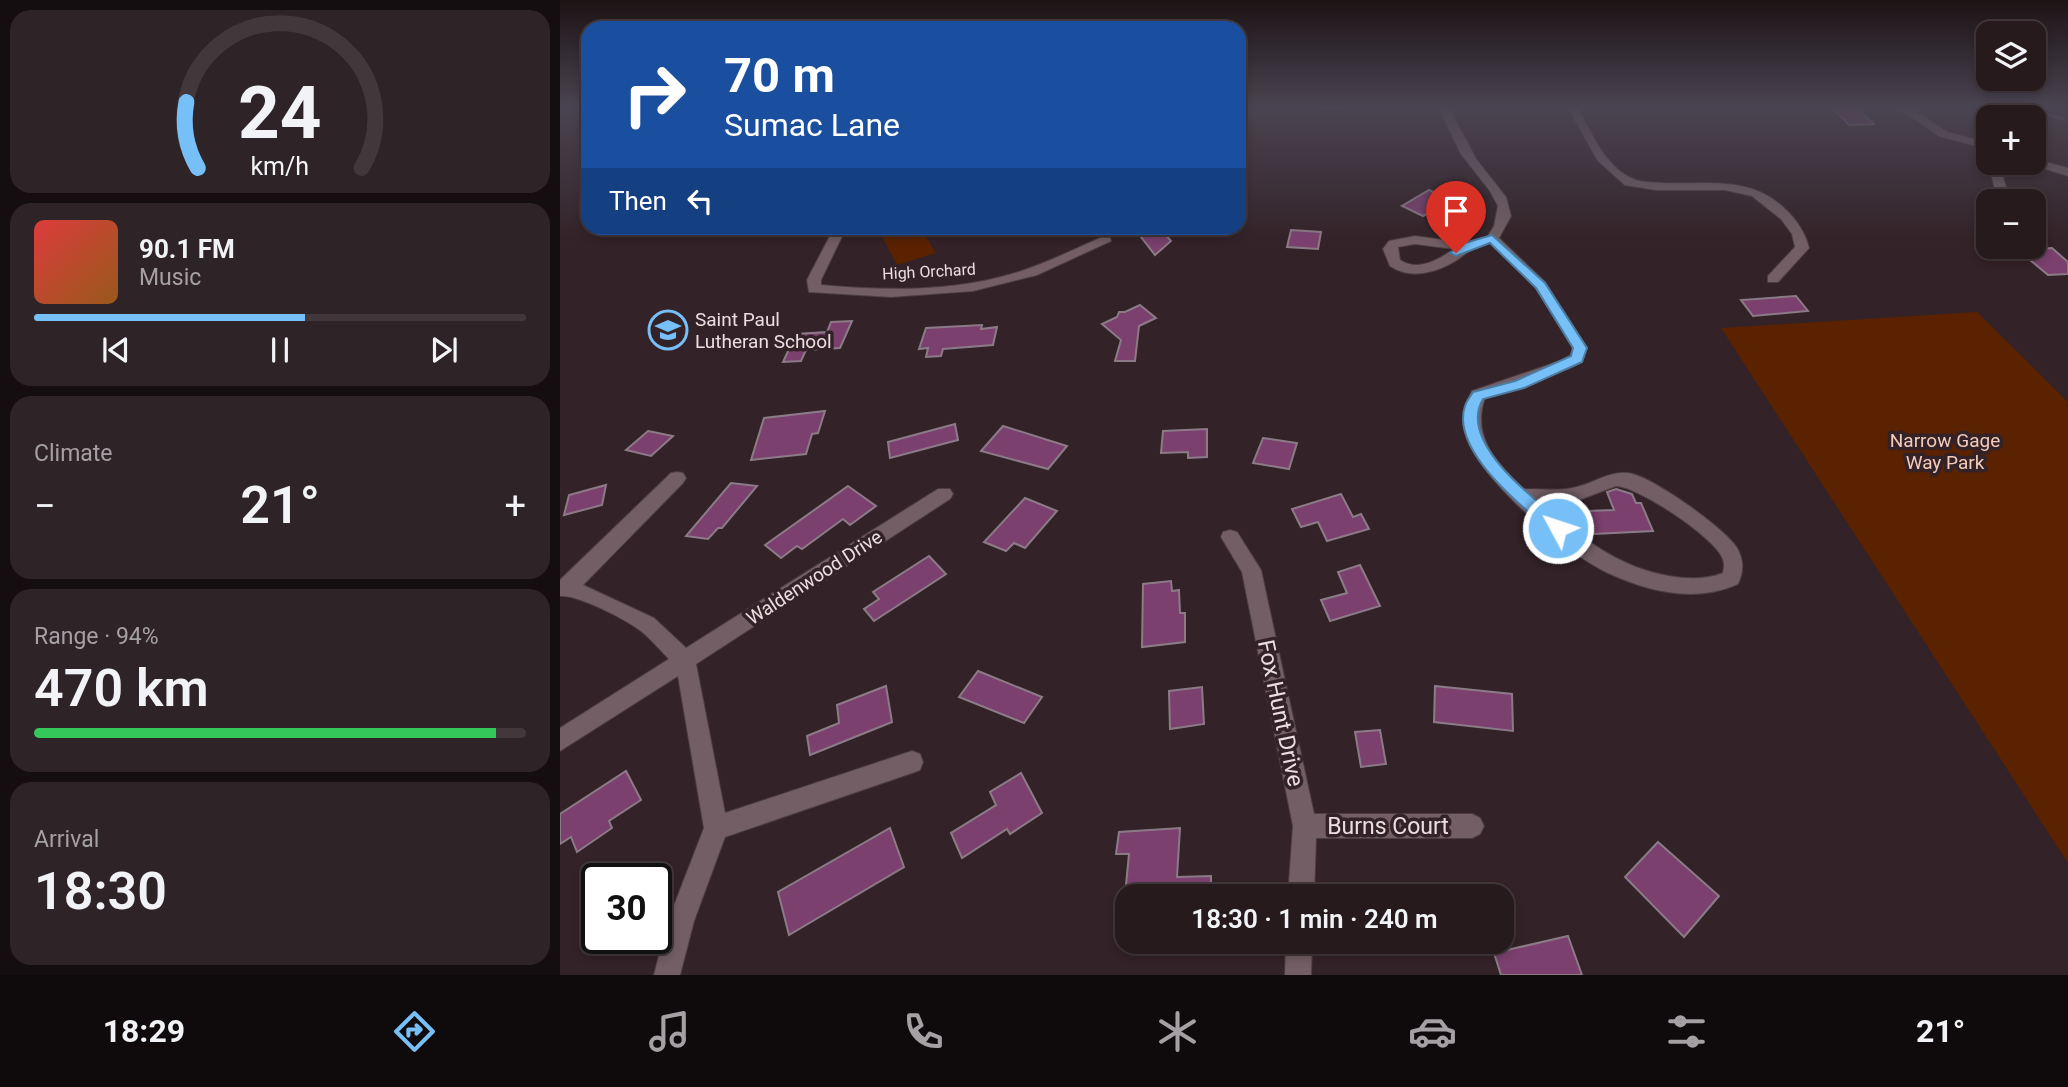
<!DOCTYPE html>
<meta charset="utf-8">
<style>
:root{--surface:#261a1d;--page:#2e2326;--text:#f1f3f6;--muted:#a4a1a4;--line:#42383b;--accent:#77bff7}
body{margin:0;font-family:Roboto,sans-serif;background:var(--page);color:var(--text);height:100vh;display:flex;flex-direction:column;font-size:26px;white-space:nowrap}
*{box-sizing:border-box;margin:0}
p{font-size:23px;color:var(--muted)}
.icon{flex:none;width:38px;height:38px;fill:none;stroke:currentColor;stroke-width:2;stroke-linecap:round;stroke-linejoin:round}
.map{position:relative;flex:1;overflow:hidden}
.drawer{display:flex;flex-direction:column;gap:10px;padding:10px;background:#150e10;width:560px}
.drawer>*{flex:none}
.guide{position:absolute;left:21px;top:21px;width:665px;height:214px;border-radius:21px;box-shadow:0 4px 10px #0003,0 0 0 2px var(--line);background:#1a4fa0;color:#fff;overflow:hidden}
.fabs{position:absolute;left:1416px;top:21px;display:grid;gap:14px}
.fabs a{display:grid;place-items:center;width:70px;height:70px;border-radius:14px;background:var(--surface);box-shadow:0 4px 10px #0003,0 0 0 2px var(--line);font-size:35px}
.speed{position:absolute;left:21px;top:863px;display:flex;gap:14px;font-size:35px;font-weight:700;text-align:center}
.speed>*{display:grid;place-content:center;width:91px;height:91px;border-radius:50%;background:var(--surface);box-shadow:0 4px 10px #0003,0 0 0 2px var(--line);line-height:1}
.speed .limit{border:4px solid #111;border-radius:10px;background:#fff;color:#111}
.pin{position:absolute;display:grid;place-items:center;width:60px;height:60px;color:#fff;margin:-72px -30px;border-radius:50% 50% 50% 0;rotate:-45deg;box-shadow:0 0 7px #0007}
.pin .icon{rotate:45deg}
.me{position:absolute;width:77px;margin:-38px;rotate:310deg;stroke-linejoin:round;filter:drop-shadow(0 0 5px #0008)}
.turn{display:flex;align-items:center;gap:24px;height:147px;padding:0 28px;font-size:32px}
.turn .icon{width:91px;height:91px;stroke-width:2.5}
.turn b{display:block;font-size:49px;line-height:60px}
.then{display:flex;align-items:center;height:66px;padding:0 28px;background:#0003;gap:14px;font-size:26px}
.big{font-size:52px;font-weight:600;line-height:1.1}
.drawer .card{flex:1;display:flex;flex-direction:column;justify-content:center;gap:10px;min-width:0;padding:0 24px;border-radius:21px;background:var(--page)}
.drawer .dial{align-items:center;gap:0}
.dial svg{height:182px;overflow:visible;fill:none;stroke:var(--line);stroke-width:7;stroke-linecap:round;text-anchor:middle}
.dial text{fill:var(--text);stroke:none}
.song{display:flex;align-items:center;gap:21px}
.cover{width:84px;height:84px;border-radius:10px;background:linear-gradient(135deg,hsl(0 70% 55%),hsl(30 70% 35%))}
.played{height:7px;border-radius:4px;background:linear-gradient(90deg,var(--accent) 55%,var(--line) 55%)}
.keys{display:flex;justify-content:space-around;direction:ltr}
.heat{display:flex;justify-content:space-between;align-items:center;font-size:38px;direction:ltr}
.charge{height:10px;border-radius:5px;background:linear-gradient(90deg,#34c759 94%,var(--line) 0)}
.trip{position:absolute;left:555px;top:884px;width:399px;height:70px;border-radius:21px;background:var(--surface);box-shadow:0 4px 10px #0003,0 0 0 2px var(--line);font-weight:600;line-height:70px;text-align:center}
.dock{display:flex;height:112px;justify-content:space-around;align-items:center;background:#0f0a0c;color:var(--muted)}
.dock .icon{width:49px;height:49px}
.dock .selected{color:var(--accent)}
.dock b{font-size:32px;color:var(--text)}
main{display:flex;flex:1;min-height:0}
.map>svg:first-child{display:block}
.green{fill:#5b2200}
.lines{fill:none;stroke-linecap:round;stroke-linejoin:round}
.stream{stroke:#724b87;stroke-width:3.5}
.building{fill:#7b406e;stroke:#8b7b87;stroke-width:2}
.minor-casing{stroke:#4c3e42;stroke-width:2}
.minor{fill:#725e64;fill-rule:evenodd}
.route{fill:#77bff7;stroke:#4d7ca1;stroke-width:2}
.labels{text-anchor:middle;stroke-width:7;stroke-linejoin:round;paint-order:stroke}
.far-street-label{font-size:16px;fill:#eadee1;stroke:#332227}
.poi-label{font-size:19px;fill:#eadee1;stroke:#332227;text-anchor:start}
.park-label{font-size:19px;fill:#f4cbb9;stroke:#332227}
.street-label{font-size:19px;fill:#eadee1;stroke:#332227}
.near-street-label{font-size:23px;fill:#eadee1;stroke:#332227}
</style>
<main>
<section class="drawer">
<div class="card dial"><svg viewBox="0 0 100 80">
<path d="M14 69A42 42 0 1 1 86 69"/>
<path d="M14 69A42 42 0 0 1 9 40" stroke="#77bff7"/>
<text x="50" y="56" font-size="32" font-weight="700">24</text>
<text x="50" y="72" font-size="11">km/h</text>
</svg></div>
<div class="card">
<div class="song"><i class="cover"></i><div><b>90.1 FM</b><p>Music</p></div></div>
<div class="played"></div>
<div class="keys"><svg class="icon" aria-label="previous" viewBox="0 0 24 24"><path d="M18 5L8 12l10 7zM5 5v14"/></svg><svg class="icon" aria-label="pause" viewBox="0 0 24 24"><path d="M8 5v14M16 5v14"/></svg><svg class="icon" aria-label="next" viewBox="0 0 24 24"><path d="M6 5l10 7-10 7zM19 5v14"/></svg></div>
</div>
<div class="card"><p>Climate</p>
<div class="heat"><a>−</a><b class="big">21°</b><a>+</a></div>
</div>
<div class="card"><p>Range · 94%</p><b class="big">470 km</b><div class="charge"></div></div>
<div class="card"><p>Arrival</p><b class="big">18:30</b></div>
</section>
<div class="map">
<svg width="1508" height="975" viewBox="0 0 1508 975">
<rect width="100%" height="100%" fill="#332227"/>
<!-- green -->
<g class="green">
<polygon points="325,228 360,228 376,253 337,265 318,229"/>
<polygon points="1417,312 1508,402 1508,863 1161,328"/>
</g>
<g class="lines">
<!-- stream -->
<polyline class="stream" points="1452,106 1508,120"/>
</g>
<!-- building -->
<g class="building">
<polygon points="1270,106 1294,106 1314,124 1289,125"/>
<polygon points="869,190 891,200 863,216 842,206"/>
<polygon points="574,228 600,228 611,241 595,255"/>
<polygon points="731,230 761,232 758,249 727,247"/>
<polygon points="1492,248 1508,262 1508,274 1488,275 1458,250"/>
<polygon points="1236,296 1248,311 1193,316 1181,300"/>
<polygon points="580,305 596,318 579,326 575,361 555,361 561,340 542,324 557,317 559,312 565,312"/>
<polygon points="292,321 280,348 246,350 241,361 223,362 236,334 267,332 271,322"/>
<polygon points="422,325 421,329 437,327 433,345 383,349 381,356 366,357 368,348 359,349 366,328"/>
<polygon points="265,411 258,433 252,434 246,454 191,460 204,418"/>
<polygon points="395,424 398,440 330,458 328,442"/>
<polygon points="443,426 507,446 488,469 421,451"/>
<polygon points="647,429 647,457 628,458 628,452 601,453 603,431"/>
<polygon points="88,431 113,436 91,456 66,450"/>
<polygon points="703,438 737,443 729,469 693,463"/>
<polygon points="171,483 197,486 162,528 158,528 148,539 126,536"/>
<polygon points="46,485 42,505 4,515 9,495"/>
<polygon points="288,486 316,506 290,525 283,519 242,549 237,546 221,558 205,545"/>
<polygon points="1056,489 1072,494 1076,503 1081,503 1093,531 1034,534 1026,511 1054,510 1047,492"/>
<polygon points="781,494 793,517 801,514 809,529 767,541 758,522 741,527 732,509"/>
<polygon points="465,498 497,511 465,548 454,543 446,551 424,542"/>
<polygon points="369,556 386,574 314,621 304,609 319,599 313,592"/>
<polygon points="800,565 820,606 770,621 761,600 787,593 778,572"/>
<polygon points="611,581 612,591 619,590 620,613 625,613 625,642 582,647 583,584"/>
<polygon points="418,671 482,697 464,723 399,697"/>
<polygon points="326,686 332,722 250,755 247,736 279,723 277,705"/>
<polygon points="875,686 952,694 953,731 874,722"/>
<polygon points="642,687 644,724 610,729 609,691"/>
<polygon points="820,730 826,764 801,767 795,732"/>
<polygon points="66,771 81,800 49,821 52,828 17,852 11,837 0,844 0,814"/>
<polygon points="461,773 482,813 450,834 447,829 402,858 391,833 436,805 430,792"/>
<polygon points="330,828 344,867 229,935 218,892"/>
<polygon points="620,828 617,877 651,876 651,896 565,895 569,854 556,854 559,832"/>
<polygon points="1098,842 1159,896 1124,937 1065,877"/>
<polygon points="1008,936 1022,975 941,975 934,953"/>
</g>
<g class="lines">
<defs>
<g id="minor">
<polygon points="762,106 792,106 767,110"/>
<path d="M878,106H888L916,159L946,197L951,216L939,238L985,282L1027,348L1022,362L1010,368L925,398C911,437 937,464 964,489C980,489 997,491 1012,488C1032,485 1047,471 1068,473C1090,475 1166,529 1177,548C1184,560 1184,571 1178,584C1136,603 1089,592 1048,573C1008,555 915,476 905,432C901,418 905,404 912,391L1000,361L1010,356L1013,348L975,287L926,239L934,226L938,206L930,191L901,154ZM1056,486C1079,487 1152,536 1162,557C1165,563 1164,567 1163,573C1146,580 1127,579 1109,576C1056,567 1020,536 979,502H1014Z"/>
<path d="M1007,106H1017C1031,132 1046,170 1076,180C1083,183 1094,182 1102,183C1145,185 1189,175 1224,208C1236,219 1245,232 1249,248L1218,282H1208V276L1235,247L1232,234L1221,219L1192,196L1165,190H1096L1065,185L1038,161Z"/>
<polygon points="1335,106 1348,106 1387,132 1428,143 1428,149 1379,136"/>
<polygon points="1474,159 1508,168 1508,176 1470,164"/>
<polygon points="1428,162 1439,163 1450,201 1438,201"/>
<path d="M274,228H286L261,280V285C325,291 393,292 455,273C485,264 512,250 540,238H550L551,241L477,275L413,291L331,297L249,292L247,280Z"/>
<path d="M855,236L906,243L913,247C893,267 856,284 830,266L823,249L829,241ZM855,244L894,249C878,260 858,272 840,260L838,247Z"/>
<path d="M117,472L123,473L126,478L123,483L23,585L94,618L126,648L378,489H390L393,494L390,499L136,664L165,813L352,751L360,754L363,762L360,770L352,773L165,837L134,921L120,975H94L108,921L144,828L118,676L0,751V728L109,659C100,650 91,639 81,631C67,620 17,594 0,596V580L111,473Z"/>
<polygon points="670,530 677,532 701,570 754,814 912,814 920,818 924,826 920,834 912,838 756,838 754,896 728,896 733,826 682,572 661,537 663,532"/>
<polygon points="726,942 752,942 751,975 725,975"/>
</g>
</defs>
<!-- minor casing -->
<use href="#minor" class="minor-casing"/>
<!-- minor -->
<use href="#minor" class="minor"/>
</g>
<!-- sky -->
<linearGradient id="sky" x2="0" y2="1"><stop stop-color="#1c1315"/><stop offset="0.44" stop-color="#4a4452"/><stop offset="1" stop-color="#4a4452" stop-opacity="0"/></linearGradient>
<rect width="1508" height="243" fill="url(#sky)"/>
<!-- route -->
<path class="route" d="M932,235L985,283L1027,348L1022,362L964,388L923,399C897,442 975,500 1004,523L1006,528L1004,532H992C963,508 890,450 905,406C906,401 911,396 913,392L955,381L1011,356L1013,348L976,288L930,243L896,256L890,253L901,244Z"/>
<!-- icons -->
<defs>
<symbol id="school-ring" viewBox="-11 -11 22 22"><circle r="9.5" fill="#332227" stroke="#77bff7" stroke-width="1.5"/><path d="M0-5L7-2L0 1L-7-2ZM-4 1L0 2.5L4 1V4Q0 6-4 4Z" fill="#77bff7"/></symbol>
</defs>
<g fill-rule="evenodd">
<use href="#school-ring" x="86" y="308" width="44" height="44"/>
</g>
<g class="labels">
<!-- far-street labels -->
<g class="far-street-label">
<text transform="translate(369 271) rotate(-3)" y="6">High Orchard</text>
</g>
<!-- poi labels -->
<g class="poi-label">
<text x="135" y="326">Saint Paul<tspan x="135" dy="22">Lutheran School</tspan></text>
</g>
<!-- park labels -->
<g class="park-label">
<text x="1385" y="447">Narrow Gage<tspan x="1385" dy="22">Way Park</tspan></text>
</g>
<!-- street labels -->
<g class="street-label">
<text transform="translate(254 577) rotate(-33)" y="7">Waldenwood Drive</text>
</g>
<!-- near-street labels -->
<g class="near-street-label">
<text transform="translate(721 713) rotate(78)" y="8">Fox Hunt Drive</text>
<text x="828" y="834">Burns Court</text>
</g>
</g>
</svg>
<div class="fabs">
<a><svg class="icon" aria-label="layers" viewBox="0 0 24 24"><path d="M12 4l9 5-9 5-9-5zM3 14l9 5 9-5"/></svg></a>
<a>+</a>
<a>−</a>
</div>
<div class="speed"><div class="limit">30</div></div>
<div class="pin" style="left:896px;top:253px;background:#d93025"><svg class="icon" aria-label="arrive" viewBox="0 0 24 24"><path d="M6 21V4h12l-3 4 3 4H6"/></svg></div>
<svg class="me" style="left:998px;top:528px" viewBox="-20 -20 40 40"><circle r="17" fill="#77bff7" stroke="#fff" stroke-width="3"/><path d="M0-11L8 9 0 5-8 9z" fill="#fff"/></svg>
<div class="trip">18:30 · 1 min · 240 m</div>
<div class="guide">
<div class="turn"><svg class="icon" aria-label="right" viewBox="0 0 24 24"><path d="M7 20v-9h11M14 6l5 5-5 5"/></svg><div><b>70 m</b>Sumac Lane</div></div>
<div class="then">Then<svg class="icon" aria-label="left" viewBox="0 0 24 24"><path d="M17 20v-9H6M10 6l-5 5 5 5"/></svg></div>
</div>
</div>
</main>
<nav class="dock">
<b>18:29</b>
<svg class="icon selected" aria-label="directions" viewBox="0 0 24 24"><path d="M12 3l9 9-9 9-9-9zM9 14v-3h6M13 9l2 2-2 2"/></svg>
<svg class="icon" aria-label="music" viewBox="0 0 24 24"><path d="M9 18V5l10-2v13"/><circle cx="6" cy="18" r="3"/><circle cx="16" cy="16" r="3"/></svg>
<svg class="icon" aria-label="phone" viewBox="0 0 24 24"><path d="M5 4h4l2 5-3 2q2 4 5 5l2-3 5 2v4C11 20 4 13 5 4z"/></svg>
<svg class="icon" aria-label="climate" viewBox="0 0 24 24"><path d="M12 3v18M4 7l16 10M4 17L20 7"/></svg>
<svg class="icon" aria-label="car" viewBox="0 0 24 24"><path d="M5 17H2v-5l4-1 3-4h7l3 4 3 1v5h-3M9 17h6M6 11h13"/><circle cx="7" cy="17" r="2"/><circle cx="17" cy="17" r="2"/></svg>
<svg class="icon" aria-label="filters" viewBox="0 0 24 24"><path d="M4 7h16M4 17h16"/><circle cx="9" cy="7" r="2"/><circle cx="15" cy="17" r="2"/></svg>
<b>21°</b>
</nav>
